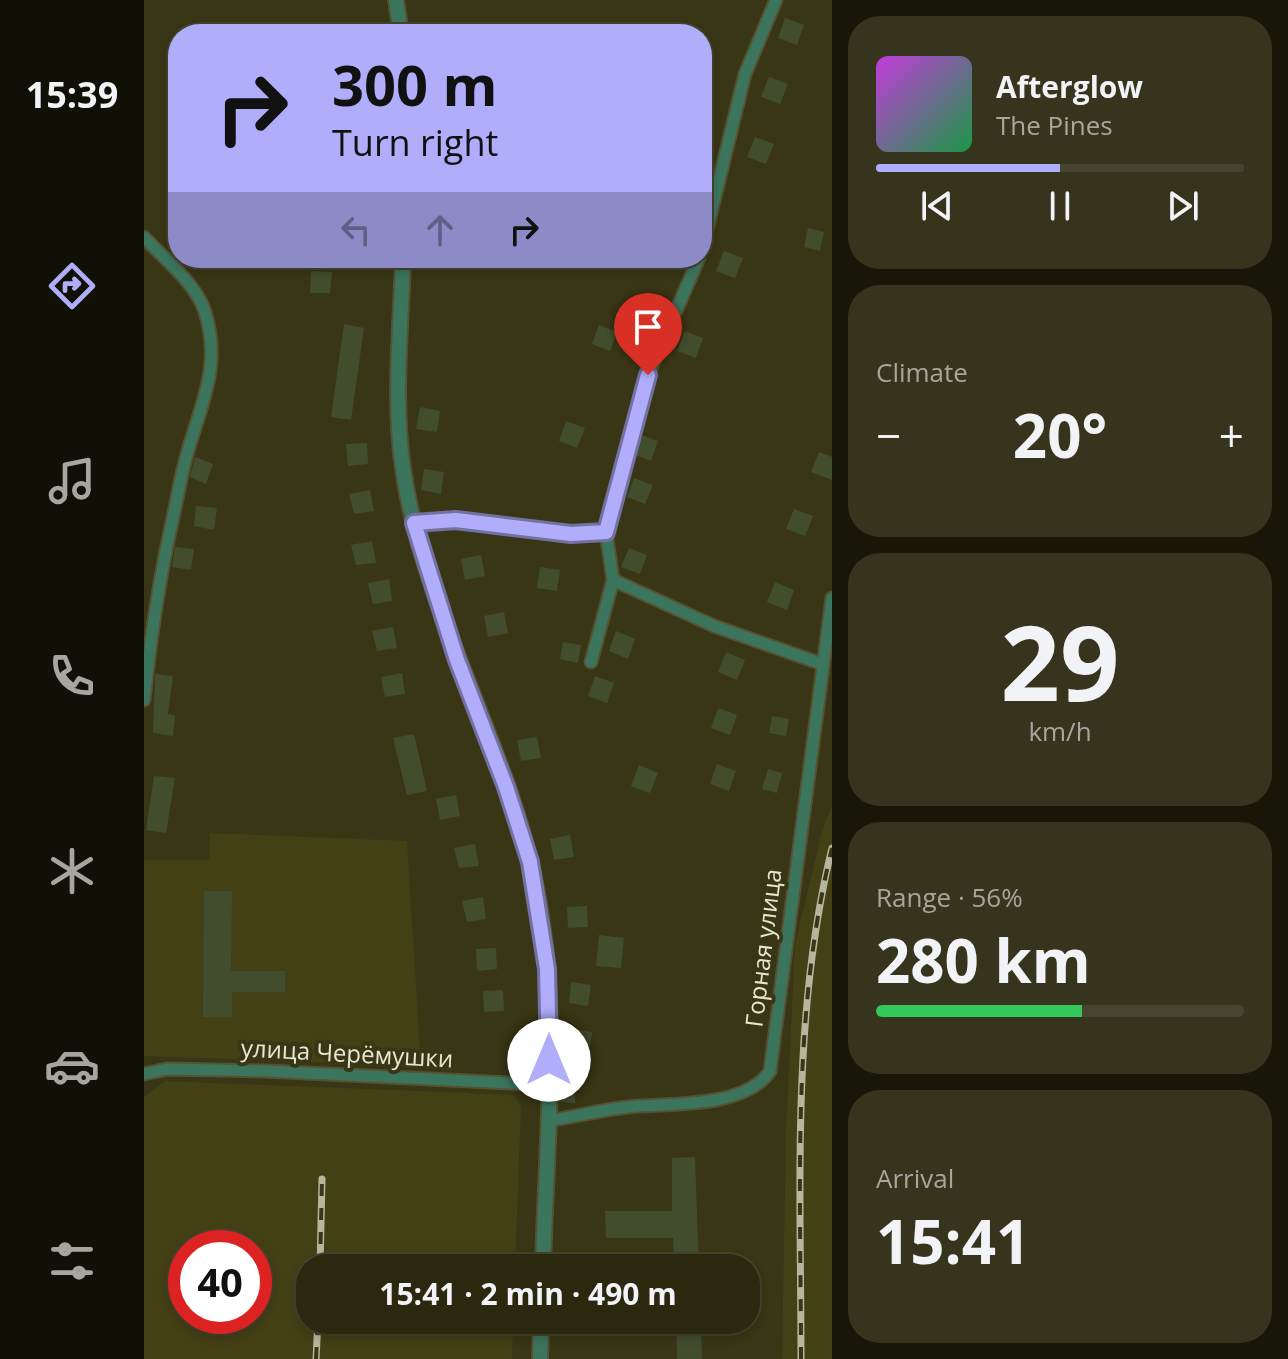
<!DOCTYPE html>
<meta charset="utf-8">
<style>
:root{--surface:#2b2810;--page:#37341e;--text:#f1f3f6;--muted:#a6a69f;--line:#474430;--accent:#b0aefa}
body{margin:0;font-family:"Open Sans",sans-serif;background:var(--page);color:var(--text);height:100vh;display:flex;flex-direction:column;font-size:30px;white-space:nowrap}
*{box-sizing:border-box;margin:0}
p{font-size:26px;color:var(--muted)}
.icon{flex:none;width:44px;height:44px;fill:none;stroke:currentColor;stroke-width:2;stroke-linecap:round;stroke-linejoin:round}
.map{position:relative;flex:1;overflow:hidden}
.sheet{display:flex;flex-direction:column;gap:16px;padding:16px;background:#181609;width:456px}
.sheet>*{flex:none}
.top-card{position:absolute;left:24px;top:24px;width:544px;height:244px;border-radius:32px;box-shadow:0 4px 12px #0003,0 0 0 2px var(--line);background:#b0aefa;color:#111;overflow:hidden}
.speed{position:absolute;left:24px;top:1230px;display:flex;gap:16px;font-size:40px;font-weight:700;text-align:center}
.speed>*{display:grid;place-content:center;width:104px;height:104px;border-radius:50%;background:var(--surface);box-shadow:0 4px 12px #0003,0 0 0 2px var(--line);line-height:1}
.speed .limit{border:12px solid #d22;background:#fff;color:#111}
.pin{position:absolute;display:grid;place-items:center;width:68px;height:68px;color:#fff;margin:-82px -34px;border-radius:50% 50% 50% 0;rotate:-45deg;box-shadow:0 0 8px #0007}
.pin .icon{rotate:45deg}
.me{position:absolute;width:88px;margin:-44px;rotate:0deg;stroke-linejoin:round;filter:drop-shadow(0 0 6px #0008)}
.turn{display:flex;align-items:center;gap:28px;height:168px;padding:0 32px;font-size:36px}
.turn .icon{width:104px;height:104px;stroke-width:2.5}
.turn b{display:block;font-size:56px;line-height:68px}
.lanes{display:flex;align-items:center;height:76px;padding:0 32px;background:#0003;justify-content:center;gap:40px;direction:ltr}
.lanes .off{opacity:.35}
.big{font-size:60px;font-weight:700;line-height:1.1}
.sheet .tile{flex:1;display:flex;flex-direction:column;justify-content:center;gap:12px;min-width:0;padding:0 28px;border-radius:32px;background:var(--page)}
.sheet .dial{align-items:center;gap:0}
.dial b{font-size:104px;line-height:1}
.song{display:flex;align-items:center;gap:24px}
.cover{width:96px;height:96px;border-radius:12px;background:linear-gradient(135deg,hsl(290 70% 55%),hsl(140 70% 35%))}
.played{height:8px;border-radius:4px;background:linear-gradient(90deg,var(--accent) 50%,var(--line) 50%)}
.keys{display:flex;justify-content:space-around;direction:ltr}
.heat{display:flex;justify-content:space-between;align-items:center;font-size:44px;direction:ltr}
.charge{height:12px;border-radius:6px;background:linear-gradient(90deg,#34c759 56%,var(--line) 0)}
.trip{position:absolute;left:152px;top:1254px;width:464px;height:80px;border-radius:32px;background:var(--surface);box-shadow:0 4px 12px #0003,0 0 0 2px var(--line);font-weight:700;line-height:80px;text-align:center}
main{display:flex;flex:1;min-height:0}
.menu{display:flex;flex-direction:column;width:144px;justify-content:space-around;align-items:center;background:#111006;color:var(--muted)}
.menu .icon{width:56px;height:56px}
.menu .selected{color:var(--accent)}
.menu b{font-size:36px;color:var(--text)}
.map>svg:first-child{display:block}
.built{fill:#434016;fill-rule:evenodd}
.building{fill:#424d2e}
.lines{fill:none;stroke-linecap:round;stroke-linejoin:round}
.minor-casing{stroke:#555233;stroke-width:15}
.tertiary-casing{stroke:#555233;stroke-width:18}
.minor{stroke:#3c755d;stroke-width:11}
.tertiary{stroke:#3c755d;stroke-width:14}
.rail-casing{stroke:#b6b59e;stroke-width:7}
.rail{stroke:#393615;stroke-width:4;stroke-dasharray:12;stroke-linecap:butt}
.route-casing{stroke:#7271a2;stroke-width:20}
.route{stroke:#b0aefa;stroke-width:14}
.labels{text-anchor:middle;stroke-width:8;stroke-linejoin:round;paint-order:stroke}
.street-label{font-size:24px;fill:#e7e6d3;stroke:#393615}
</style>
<main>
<nav class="menu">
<b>15:39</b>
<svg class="icon selected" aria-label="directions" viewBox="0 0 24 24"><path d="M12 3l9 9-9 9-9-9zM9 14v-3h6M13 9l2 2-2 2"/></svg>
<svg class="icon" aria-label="music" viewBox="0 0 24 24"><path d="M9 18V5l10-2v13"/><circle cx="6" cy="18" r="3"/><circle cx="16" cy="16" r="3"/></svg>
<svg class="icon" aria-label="phone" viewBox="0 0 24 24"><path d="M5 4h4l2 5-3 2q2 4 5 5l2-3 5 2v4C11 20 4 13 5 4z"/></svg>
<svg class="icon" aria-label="climate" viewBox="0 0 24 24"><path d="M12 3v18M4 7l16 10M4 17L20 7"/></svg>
<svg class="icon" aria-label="car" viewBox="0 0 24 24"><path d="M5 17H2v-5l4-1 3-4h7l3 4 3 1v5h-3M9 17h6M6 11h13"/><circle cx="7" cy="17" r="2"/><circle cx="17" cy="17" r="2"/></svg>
<svg class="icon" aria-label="filters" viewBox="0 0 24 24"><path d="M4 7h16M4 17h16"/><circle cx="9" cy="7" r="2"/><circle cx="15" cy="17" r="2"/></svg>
</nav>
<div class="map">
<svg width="688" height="1359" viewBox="0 0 688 1359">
<rect width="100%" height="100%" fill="#393615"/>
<!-- built -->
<g class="built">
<polygon points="688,805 688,1359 638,1359 642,1132 651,945 678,831"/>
<polygon points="66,833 263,841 277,1066 0,1056 0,860 65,860"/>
<path d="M21,1081L370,1095L377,1107L371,1268H166V1320H369L368,1359H0V1097ZM110,1248V1316H42V1248Z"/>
</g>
<!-- building -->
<g class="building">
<polygon points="641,18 660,25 653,45 634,38"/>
<polygon points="625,77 644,84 636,104 617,97"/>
<polygon points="611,137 630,144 622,164 603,157"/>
<polygon points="664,228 680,232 676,251 660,247"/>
<polygon points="580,251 599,258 591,278 572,271"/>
<polygon points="167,271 188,272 186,293 166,293"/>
<polygon points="200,324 220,328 207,420 187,417"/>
<polygon points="455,325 473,332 466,351 448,344"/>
<polygon points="541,331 559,338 552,358 533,351"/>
<polygon points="276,407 296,411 293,432 272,429"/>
<polygon points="422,421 441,428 433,448 415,441"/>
<polygon points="497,435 514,441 507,461 491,455"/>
<polygon points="223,443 224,464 204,466 202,444"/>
<polygon points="675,452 688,457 688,480 667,472"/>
<polygon points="51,457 69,464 62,484 46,477"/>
<polygon points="280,469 300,472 297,494 277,490"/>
<polygon points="490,478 509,485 501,504 483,497"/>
<polygon points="226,490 230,511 210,514 205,494"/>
<polygon points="52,506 73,508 70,530 50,526"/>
<polygon points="650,509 669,516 661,536 642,529"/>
<polygon points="228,541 232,563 212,565 207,545"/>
<polygon points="31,547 50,549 47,570 28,567"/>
<polygon points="485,548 503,555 496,574 477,567"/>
<polygon points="337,555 341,576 321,580 317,559"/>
<polygon points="396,567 416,570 413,591 393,588"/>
<polygon points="245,579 248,601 229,604 224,583"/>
<polygon points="631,582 650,590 643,610 623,602"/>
<polygon points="360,612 364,633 344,637 340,616"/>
<polygon points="249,627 253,648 233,651 228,631"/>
<polygon points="472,631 491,639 484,659 465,651"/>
<polygon points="419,642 437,645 434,663 416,659"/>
<polygon points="582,652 601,660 593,680 574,672"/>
<polygon points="258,673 261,694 241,697 237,677"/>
<polygon points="11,674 29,676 24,714 31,715 29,736 9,733"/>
<polygon points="451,676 470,683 463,703 444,696"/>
<polygon points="574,708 593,715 586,735 567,728"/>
<polygon points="628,716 645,719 642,736 625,733"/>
<polygon points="270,734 283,791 263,795 249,738"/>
<polygon points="393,737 397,758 377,761 373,740"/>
<polygon points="573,764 592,771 585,791 566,784"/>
<polygon points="495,765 514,773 506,793 487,786"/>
<polygon points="624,769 638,773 633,793 618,789"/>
<polygon points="10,776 31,778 22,833 2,830"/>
<polygon points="312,795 316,816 296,820 292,799"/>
<polygon points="426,835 430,857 410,860 406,839"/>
<polygon points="331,844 335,866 315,868 310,848"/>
<polygon points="60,891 88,891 87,971 141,971 141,992 88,992 88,1017 59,1017"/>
<polygon points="339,897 342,919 323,922 318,901"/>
<polygon points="443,906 444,927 424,928 423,907"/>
<polygon points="455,935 480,938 477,968 452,966"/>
<polygon points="352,948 353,969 333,971 332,949"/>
<polygon points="427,982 447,985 444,1006 425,1003"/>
<polygon points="359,990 360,1011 340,1012 339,991"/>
<polygon points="427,1029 448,1032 445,1053 426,1050"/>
<polygon points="416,1067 431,1067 431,1103 415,1102"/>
<polygon points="551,1157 555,1268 530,1268 529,1238 462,1238 461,1211 528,1211 528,1158"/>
<polygon points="532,1320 557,1320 558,1359 533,1359"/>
</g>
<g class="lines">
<defs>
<g id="minor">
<path d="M0,237C20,259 52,283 61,312C78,366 57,404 43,454C36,479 32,506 26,531C14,587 6,643 0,700"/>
<polyline points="558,250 601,74 632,0"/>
<path d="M270,523C336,518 399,539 462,532"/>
<polyline points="469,580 570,626 678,664"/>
<polyline points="447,662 469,580 462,532 504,375 555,258"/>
<polyline points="0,1074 23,1069 122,1071 404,1085"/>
<path d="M403,1121C430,1117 457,1110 484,1107C524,1103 601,1109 626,1071L688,598"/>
</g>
<g id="tertiary">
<polyline points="252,0 257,34"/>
<path d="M259,258C257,328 249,400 259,469C280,615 364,745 392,888C417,1012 402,1143 399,1268"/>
<polyline points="396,1359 397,1320"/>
</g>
</defs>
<!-- minor casing -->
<use href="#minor" class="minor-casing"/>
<!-- tertiary casing -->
<use href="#tertiary" class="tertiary-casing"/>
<!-- minor -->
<use href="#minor" class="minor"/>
<!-- tertiary -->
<use href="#tertiary" class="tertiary"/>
<defs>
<g id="rail">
<polyline points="176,1268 178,1179"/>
<polyline points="172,1359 174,1320"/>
<path d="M657,1359C657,1189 647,1015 688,848"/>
</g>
</defs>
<!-- rail casing -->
<use href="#rail" class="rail-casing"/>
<!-- rail -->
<use href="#rail" class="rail"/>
</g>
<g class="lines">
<defs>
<polyline id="route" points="405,1060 403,969 386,862 362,787 313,660 270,523 312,520 427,534 462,532 504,375"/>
</defs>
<!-- route casing -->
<use href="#route" class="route-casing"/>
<!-- route -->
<use href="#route" class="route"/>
</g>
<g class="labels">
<!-- street labels -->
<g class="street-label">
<text transform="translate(620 948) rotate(-83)" y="8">Горная улица</text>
<text transform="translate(203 1054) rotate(3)" y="8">улица Черёмушки</text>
</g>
</g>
</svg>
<div class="speed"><div class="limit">40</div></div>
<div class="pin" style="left:504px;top:375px;background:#d93025"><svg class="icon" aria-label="arrive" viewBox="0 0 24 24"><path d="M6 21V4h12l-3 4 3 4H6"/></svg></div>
<svg class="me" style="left:405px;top:1060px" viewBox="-20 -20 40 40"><circle r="19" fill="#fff"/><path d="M0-13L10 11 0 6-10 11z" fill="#b0aefa"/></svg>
<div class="trip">15:41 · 2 min · 490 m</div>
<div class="top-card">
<div class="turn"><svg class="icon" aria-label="right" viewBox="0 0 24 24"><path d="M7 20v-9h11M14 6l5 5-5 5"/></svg><div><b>300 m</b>Turn right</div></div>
<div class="lanes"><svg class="icon off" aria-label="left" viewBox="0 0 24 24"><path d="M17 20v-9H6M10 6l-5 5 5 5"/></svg><svg class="icon off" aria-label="ahead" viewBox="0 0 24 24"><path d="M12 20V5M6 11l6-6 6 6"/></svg><svg class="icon" aria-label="right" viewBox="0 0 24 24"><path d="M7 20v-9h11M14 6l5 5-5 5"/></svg></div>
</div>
</div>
<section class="sheet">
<div class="tile">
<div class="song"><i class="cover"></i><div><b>Afterglow</b><p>The Pines</p></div></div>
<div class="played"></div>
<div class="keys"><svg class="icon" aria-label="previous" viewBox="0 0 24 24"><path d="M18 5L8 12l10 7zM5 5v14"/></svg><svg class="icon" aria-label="pause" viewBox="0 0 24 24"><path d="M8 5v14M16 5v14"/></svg><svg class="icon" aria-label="next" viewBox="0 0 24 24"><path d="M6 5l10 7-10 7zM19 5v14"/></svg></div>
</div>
<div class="tile"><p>Climate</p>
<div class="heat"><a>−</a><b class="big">20°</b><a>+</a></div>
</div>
<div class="tile dial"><b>29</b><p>km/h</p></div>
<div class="tile"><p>Range · 56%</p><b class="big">280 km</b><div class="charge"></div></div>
<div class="tile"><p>Arrival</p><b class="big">15:41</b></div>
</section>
</main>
